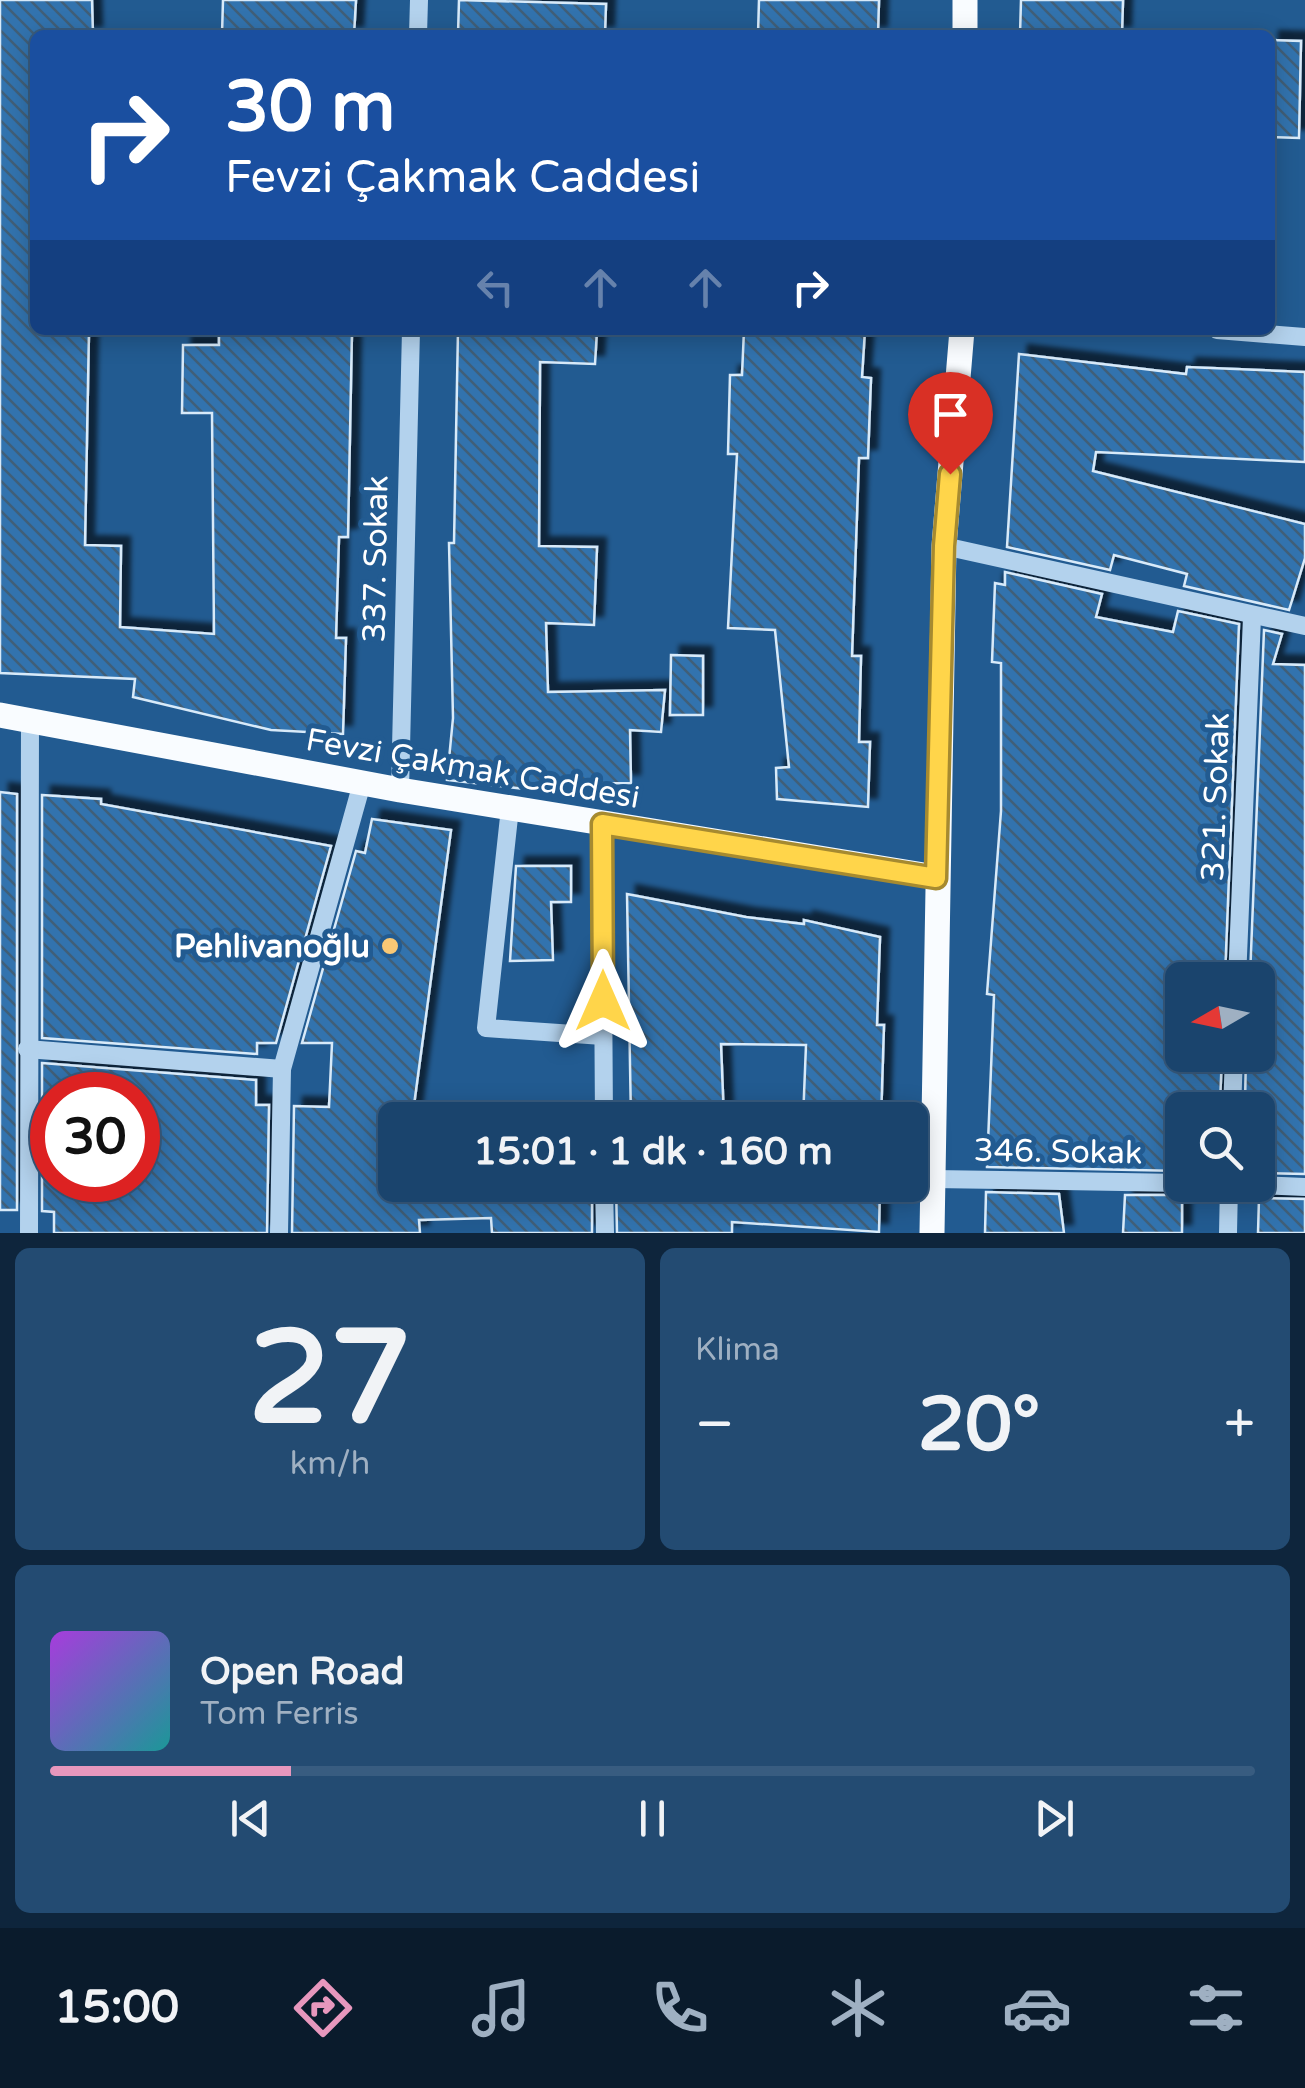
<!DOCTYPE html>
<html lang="tr">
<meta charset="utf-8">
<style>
:root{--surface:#1a446d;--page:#234b72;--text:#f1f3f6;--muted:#9fb0c2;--line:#385c80;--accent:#e797bd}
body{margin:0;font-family:"Varela Round",sans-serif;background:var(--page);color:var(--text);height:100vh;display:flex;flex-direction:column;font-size:38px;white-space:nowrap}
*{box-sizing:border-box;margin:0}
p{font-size:32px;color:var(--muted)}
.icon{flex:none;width:55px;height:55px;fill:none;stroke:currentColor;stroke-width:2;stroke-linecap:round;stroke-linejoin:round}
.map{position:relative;height:1233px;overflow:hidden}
.details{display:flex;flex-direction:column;gap:15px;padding:15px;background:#0e253c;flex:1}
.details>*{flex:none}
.guide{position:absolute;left:30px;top:30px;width:1245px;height:305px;border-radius:15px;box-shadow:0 5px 25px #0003,0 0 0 2px var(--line);background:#1a4fa0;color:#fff;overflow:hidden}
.needle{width:65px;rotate:261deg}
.controls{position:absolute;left:1165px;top:962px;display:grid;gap:20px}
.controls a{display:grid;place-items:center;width:110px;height:110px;border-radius:15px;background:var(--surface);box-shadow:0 5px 25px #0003,0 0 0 2px var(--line);font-size:50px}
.speed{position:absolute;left:30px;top:1072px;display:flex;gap:20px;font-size:50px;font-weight:700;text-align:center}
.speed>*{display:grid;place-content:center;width:130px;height:130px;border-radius:50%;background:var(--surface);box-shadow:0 5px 25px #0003,0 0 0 2px var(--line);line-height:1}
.speed .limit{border:15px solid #d22;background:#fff;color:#111}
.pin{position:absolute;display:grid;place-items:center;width:85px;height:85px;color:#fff;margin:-102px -42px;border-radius:50% 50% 50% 0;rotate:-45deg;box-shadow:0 0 10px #0007}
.pin .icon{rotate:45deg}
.me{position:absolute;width:110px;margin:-55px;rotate:0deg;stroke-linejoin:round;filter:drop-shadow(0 0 8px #0008)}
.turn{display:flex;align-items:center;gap:35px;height:210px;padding:0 30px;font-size:45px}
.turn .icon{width:130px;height:130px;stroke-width:2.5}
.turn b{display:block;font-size:70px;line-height:85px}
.lanes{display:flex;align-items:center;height:95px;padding:0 30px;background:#0003;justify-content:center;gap:50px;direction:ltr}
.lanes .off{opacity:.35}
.big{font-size:75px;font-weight:800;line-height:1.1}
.details .card{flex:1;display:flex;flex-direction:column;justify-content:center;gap:15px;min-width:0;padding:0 35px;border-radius:15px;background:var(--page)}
.details .dial{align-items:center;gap:0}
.dial b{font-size:130px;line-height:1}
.song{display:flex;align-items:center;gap:30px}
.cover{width:120px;height:120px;border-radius:15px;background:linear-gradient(135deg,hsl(280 70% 55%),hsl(180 70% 35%))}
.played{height:10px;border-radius:5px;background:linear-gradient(90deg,var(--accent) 20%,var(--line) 20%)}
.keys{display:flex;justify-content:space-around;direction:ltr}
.heat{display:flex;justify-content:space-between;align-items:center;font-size:55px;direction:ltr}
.details .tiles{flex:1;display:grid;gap:15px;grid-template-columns:1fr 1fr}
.card:last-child{grid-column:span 2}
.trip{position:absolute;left:378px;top:1102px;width:550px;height:100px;border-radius:15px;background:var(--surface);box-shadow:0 5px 25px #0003,0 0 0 2px var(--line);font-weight:800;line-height:100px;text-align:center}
.menu{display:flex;height:160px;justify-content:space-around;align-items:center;background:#0a1b2c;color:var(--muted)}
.menu .icon{width:70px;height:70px}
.menu .on{color:var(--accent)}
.menu b{font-size:45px;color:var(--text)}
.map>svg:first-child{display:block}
.building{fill:url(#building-back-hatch);stroke:#d8eaf9;stroke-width:2.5;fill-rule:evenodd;filter:url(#shadow)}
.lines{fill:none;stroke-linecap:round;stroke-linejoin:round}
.minor{stroke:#b3d2ed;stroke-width:18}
.major{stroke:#f9fcff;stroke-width:25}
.route-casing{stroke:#a68a30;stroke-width:25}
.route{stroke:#ffd54a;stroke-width:18}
.poi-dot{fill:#f9c875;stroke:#225b91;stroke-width:4}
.labels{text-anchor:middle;stroke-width:10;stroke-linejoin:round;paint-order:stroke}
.street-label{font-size:32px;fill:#fff;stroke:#225b91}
.poi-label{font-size:32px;font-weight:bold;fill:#fff;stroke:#225b91;text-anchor:end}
</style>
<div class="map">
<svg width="1305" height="1233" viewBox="0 0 1305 1233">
<defs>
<pattern id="building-back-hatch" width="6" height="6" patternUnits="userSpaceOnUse" patternTransform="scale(2.5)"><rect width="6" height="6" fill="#3273ae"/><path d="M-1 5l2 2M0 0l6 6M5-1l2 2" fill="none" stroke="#405e78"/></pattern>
<filter id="shadow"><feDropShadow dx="9" dy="-9" stdDeviation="2.5" flood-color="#0009"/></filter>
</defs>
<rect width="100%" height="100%" fill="#225b91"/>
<!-- building -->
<g class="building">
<polygon points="0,0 92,0 93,35 35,35 35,330 89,330 85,545 121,546 120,627 214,634 212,413 182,413 183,345 219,345 219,330 352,330 348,537 339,537 336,638 346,638 343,734 271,730 133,697 135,679 0,673"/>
<polygon points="223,0 356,0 354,35 222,35"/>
<polygon points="459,0 606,4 605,35 458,35"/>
<polygon points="759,0 879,0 878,35 758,35"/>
<polygon points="1021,0 1123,0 1122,35 1020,35"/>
<polygon points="1270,40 1301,41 1299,138 1270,137"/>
<polygon points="458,330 597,330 595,364 540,362 539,546 597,547 594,625 546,623 548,692 665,690 661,732 630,730 631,783 552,784 552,792 447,780 453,718 449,543 454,543"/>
<polygon points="744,330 865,330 862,377 871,378 868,458 859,458 852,656 861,656 859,742 870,742 868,807 777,799 776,768 789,767 775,630 728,628 737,454 728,454 730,375 742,375"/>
<polygon points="1019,354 1186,374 1187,367 1305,372 1305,462 1096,452 1093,471 1305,524 1305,558 1289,610 1184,586 1187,574 1114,555 1110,570 1007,547"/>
<polygon points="1005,572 1102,594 1096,617 1173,632 1178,611 1239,624 1225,977 1182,976 1182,1055 1222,1055 1220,1102 1182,1102 1182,1171 987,1167 994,995 987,994 1001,811 1001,663 992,662 995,583 1005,585"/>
<polygon points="1264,630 1282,634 1273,664 1305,665 1305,1174 1260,1173 1260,1103 1245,1103 1246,1055 1265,1055 1264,977 1250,977"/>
<polygon points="671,655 703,656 703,715 670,715"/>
<polygon points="0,792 17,794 17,1210 0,1210"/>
<polygon points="42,795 101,799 101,804 331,846 276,1043 257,1043 257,1054 42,1038"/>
<polygon points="372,819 451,830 412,1120 395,1120 395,1185 592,1185 592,1233 492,1233 491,1218 419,1220 420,1233 292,1233 294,1106 329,1107 332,1043 302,1043 356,851 365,853"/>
<polygon points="516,866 571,866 571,902 551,902 553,960 510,961"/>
<polygon points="627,894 746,917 804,924 804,920 880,937 877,1025 884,1025 881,1120 803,1120 806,1045 721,1044 724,1120 631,1120"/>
<path d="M42,1063L256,1080V1105H269L267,1233H54V1212L42,1211ZM52,1095H138V1180H52Z"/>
<polygon points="616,1185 880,1185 879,1232 732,1222 732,1233 617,1233"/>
<polygon points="986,1192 1059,1194 1064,1233 985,1233"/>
<polygon points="1125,1195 1182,1195 1182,1233 1123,1233"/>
<polygon points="1259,1198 1305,1199 1305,1233 1258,1233"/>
</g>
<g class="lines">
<!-- minor -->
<g class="minor">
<polyline points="418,35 419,0"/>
<polyline points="1217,330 1305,337"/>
<polyline points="944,546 1305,626"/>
<polyline points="400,790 411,330"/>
<polyline points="510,808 486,1028 603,1036"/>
<polyline points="602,824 604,1120"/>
<polyline points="1237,980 1252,617"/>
<polyline points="27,1049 282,1069"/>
<polyline points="1232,1110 1234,1055"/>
<polyline points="933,1179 1182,1183"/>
<polyline points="604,1185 605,1233"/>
<polyline points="1257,1185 1305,1187"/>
<polyline points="29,1233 30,721"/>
<polyline points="279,1233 282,1069 362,783"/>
<polyline points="1228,1233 1229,1185"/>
</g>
<!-- major -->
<g class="major">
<polyline points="965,35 965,0"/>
<polyline points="0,715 400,790 936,877"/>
<polyline points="932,1233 944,546 962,330"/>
</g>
</g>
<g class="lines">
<defs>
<polyline id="route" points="603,1001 602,824 936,878 944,546 950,474"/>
</defs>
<!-- route casing -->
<use href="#route" class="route-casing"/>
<!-- route -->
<use href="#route" class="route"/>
</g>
<!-- markers -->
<circle class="poi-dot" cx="390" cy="946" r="10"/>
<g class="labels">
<!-- street labels -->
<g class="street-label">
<text transform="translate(375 559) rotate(-89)" y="11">337. Sokak</text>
<text transform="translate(473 768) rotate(10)" y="11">Fevzi Çakmak Caddesi</text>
<text transform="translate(1215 797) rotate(-88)" y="11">321. Sokak</text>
<text transform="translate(1058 1151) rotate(1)" y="11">346. Sokak</text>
</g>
<!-- poi labels -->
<g class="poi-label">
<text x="370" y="957">Pehlivanoğlu</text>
</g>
</g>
</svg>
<div class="controls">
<a><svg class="needle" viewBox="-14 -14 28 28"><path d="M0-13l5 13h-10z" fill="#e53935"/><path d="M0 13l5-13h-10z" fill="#9fb0c2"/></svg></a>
<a><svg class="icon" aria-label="search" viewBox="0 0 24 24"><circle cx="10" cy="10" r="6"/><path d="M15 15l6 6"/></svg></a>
</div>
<div class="speed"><div class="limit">30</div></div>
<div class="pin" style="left:950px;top:474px;background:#d93025"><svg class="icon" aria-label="arrive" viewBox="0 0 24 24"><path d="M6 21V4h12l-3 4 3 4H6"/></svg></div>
<svg class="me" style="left:603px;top:1001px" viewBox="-20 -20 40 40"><path d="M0-17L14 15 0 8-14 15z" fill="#ffd54a" stroke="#fff" stroke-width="4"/></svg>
<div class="trip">15:01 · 1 dk · 160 m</div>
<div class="guide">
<div class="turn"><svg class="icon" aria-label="right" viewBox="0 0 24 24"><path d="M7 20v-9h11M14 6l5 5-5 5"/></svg><div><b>30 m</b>Fevzi Çakmak Caddesi</div></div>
<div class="lanes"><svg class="icon off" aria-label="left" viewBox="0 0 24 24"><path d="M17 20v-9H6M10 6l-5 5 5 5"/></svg><svg class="icon off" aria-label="ahead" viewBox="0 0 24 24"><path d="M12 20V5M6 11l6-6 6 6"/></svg><svg class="icon off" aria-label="ahead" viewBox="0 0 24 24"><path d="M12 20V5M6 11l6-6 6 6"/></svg><svg class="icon" aria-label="right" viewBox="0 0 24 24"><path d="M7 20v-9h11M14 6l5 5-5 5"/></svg></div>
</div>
</div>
<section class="details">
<div class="tiles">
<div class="card dial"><b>27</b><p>km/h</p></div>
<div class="card"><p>Klima</p>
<div class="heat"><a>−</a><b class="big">20°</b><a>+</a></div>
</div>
<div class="card">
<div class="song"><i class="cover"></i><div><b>Open Road</b><p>Tom Ferris</p></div></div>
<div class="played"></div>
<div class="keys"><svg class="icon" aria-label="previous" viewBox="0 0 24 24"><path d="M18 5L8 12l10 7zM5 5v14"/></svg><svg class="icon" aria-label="pause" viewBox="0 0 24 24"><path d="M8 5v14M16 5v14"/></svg><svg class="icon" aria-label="next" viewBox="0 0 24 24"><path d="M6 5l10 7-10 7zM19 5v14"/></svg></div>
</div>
</div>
</section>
<nav class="menu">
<b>15:00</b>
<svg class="icon on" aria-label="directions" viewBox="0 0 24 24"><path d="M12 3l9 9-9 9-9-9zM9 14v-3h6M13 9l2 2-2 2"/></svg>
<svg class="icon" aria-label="music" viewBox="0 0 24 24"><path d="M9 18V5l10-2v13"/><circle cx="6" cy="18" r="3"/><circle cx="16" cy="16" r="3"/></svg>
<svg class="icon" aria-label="phone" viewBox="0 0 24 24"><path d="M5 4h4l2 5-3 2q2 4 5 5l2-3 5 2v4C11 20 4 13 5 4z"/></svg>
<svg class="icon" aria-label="climate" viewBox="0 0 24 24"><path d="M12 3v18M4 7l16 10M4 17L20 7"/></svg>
<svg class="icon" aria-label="car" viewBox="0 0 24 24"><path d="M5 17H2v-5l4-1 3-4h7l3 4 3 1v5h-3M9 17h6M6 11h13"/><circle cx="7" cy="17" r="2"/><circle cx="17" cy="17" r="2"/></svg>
<svg class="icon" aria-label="filters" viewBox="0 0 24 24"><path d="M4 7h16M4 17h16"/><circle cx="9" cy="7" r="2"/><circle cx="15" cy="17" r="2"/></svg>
</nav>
